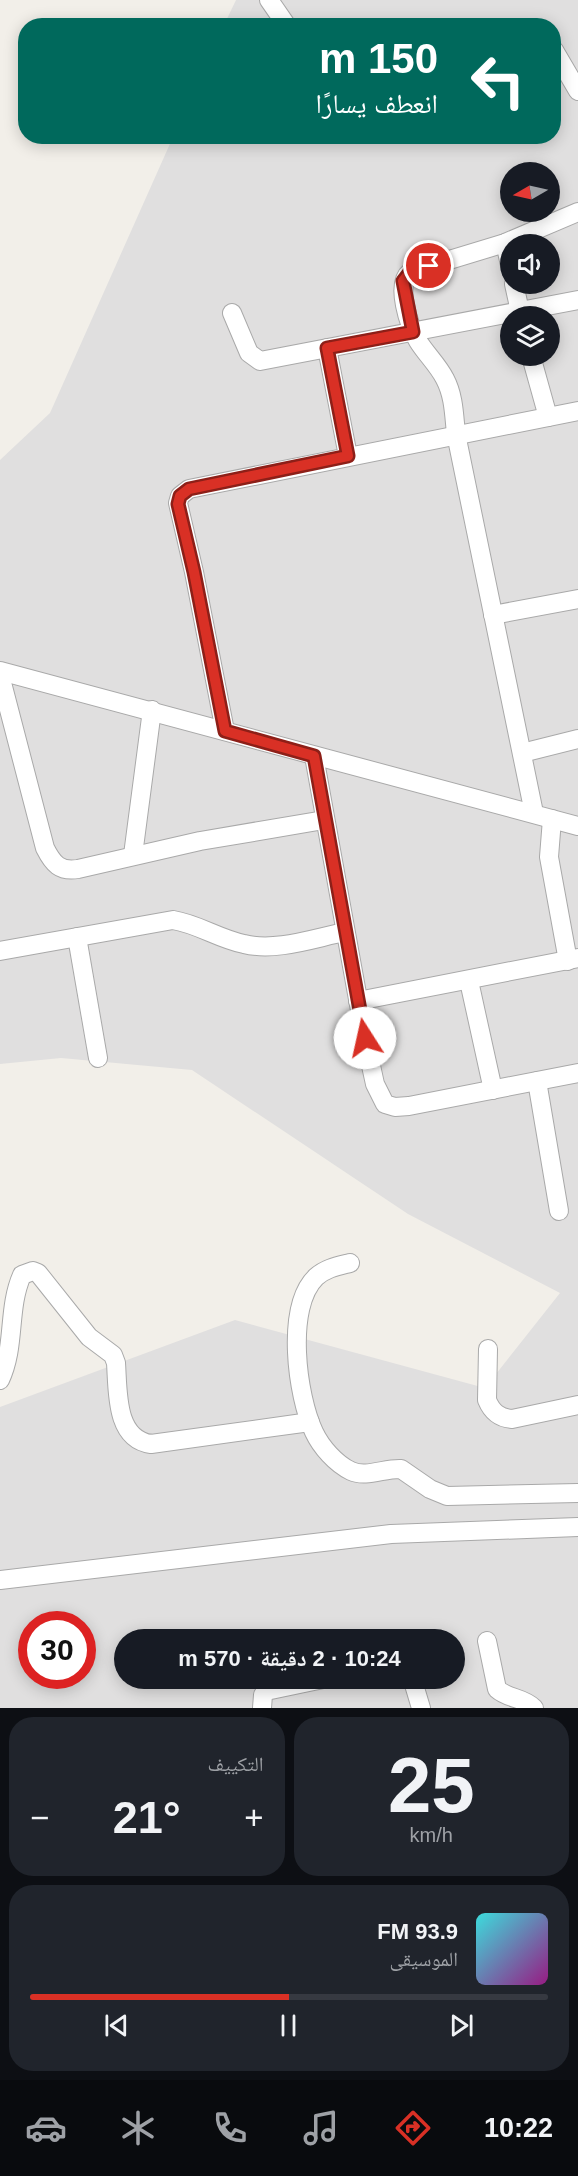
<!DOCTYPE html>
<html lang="ar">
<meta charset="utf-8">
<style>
:root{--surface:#171b24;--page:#20242c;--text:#f1f3f6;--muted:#9ea1a6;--line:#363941;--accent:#d93025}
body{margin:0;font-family:Helvetica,"Noto Naskh Arabic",sans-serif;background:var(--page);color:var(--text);direction:rtl;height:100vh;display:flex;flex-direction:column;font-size:22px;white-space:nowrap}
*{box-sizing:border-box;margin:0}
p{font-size:20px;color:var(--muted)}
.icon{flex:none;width:33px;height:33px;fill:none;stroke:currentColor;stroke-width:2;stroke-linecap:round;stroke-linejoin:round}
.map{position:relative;height:1708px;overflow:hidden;direction:ltr}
.side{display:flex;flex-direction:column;gap:9px;padding:9px;background:#0d0f14;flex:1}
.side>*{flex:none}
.banner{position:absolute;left:18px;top:18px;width:543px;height:126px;border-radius:24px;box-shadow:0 3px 15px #0003;direction:rtl;background:#00695c;color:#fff;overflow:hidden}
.needle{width:39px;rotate:261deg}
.tools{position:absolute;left:500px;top:162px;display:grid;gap:12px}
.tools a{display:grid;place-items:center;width:60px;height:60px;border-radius:50%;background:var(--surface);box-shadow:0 3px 15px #0003;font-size:30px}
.speed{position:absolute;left:18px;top:1611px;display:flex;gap:12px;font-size:30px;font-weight:700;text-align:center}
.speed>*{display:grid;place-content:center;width:78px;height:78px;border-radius:50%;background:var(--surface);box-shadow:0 3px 15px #0003;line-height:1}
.speed .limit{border:9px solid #d22;background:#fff;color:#111}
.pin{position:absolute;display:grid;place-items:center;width:51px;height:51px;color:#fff;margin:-26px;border:3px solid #fff;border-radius:50%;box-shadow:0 2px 6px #0007}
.me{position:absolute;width:66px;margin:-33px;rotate:350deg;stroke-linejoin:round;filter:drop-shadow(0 0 4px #0008)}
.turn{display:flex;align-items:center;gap:21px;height:126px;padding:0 24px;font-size:27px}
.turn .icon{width:78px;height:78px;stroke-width:2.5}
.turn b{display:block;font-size:42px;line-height:51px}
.big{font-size:45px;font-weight:700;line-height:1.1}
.side .widget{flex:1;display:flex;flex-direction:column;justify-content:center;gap:9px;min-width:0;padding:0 21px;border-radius:24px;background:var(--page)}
.side .dial{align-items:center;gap:0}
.dial b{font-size:78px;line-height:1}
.song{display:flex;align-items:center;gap:18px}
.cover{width:72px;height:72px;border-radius:9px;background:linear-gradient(135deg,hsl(180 70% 55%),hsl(310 70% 35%))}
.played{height:6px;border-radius:3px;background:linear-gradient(90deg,var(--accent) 50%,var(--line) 50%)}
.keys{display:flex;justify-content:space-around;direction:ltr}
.heat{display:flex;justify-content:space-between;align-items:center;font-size:33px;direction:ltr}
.side .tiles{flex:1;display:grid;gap:9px;grid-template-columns:1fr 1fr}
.widget:last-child{grid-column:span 2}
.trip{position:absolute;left:114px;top:1629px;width:351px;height:60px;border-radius:30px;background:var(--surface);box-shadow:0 3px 15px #0003;font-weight:700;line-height:60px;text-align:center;direction:rtl}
.dock{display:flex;height:96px;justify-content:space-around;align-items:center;background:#090b0e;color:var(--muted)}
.dock .icon{width:42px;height:42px}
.dock .selected{color:var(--accent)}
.dock b{font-size:27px;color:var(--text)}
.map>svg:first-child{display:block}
.residential{fill:#e0dfdf;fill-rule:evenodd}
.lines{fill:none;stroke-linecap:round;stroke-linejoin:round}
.minor-casing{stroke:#a9a9a9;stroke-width:20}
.minor{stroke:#fff;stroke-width:18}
.route-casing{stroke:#8d1f18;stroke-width:15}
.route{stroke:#d93025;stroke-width:10}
</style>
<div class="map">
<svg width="578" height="1708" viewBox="0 0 578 1708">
<rect width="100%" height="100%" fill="#f2efe9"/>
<!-- residential -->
<path class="residential" d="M236,0H578V1708H0V1407L235,1320L485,1388L560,1293L408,1214L192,1070L61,1058L0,1064V460L50,413L173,137L554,136V26L224,25ZM510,172H549V212H510ZM510,244H549V284H510ZM510,316H549V356H510ZM32,1624H82V1676H32ZM124,1640H454V1678H124Z"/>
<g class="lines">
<defs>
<g id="minor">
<polyline points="269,0 287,26"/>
<polyline points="554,50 578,91"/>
<polyline points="505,243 510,265"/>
<polyline points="514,284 521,316"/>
<polyline points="232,313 249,353 260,361 578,300"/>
<polyline points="327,348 348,456"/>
<polyline points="531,356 548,417"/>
<polyline points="493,615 578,599"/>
<polyline points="0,671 578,826"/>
<path d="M0,675L45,848C53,864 60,872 78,869L200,841L324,820"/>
<polyline points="225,731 194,572 178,503 180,496 189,489 578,411"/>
<polyline points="522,753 578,739"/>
<polyline points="314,756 365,1038 375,1084 385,1104 395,1107 409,1106 578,1073"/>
<path d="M534,813L456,434C454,415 454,396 445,379C438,365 426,354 418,341C409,326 395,284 410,272L505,243L578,212"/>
<polyline points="552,819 549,857 568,961"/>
<polyline points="133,855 152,710"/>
<polyline points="77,937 98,1058"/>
<path d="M0,951L173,920C198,924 219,939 244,944C276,952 314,938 345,932"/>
<polyline points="469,981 493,1090"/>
<polyline points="358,1001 578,958"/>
<polyline points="537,1081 559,1211"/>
<path d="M350,1263C338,1266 326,1268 316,1277C285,1307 297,1396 314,1432C321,1447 336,1464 351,1471C366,1478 385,1468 401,1469L430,1489L447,1496L578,1493"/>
<path d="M488,1349L487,1400C492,1412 499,1418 512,1419L578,1405"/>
<path d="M0,1380C16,1346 7,1309 22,1275L33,1271L38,1273L89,1337L113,1355L116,1363C118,1391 115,1439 151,1444L310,1422"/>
<polyline points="0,1580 391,1534 578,1527"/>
<path d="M487,1641L497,1689C508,1699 523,1697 534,1708"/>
<polyline points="412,1678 421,1708"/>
<polyline points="262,1708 263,1695 266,1691 328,1678"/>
</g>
</defs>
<!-- minor casing -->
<use href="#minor" class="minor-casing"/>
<!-- minor -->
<use href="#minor" class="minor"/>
</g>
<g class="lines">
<defs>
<polyline id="route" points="365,1038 314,756 225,731 194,572 178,504 180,496 189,489 348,456 327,348 413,332 403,281 410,272 429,266"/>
</defs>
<!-- route casing -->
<use href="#route" class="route-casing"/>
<!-- route -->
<use href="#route" class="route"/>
</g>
</svg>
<div class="tools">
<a><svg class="needle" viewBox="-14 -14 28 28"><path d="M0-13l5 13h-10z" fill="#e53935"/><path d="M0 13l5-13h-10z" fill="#9ea1a6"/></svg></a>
<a><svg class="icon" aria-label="sound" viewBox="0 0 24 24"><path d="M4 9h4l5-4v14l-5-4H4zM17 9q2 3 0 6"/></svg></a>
<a><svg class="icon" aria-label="layers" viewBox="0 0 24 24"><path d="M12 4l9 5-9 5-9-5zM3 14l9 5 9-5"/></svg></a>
</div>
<div class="speed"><div class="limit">30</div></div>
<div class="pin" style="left:429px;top:266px;background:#d93025"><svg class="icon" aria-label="arrive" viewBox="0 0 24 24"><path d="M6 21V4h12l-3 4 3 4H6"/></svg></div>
<svg class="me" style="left:365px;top:1038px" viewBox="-20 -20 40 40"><circle r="19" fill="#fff"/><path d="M0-13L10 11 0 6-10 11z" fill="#d93025"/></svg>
<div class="trip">10:24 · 2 دقيقة · 570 m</div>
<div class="banner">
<div class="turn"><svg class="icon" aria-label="left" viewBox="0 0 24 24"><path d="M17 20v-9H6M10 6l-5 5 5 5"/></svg><div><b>150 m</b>انعطف يسارًا</div></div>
</div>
</div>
<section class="side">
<div class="tiles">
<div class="widget dial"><b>25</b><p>km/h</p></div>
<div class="widget"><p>التكييف</p>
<div class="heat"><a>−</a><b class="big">21°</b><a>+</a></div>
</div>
<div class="widget">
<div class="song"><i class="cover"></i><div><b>93.9 FM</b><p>الموسيقى</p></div></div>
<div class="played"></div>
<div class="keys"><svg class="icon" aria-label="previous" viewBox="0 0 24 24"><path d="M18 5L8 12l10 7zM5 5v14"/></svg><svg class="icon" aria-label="pause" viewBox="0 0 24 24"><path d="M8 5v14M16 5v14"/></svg><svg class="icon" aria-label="next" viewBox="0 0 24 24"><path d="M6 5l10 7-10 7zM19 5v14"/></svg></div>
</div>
</div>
</section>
<nav class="dock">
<b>10:22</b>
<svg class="icon selected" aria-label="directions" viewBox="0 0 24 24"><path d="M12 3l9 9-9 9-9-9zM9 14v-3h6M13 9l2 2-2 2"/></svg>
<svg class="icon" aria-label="music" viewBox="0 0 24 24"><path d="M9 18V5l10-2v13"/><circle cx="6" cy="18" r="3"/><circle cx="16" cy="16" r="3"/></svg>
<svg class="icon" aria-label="phone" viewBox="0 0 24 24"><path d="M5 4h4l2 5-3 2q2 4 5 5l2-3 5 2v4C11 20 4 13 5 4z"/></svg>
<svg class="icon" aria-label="climate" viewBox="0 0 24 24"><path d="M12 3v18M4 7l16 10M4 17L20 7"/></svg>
<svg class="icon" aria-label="car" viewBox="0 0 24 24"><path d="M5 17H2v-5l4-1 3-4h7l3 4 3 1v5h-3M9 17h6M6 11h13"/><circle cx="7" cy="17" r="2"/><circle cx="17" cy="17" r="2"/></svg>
</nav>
